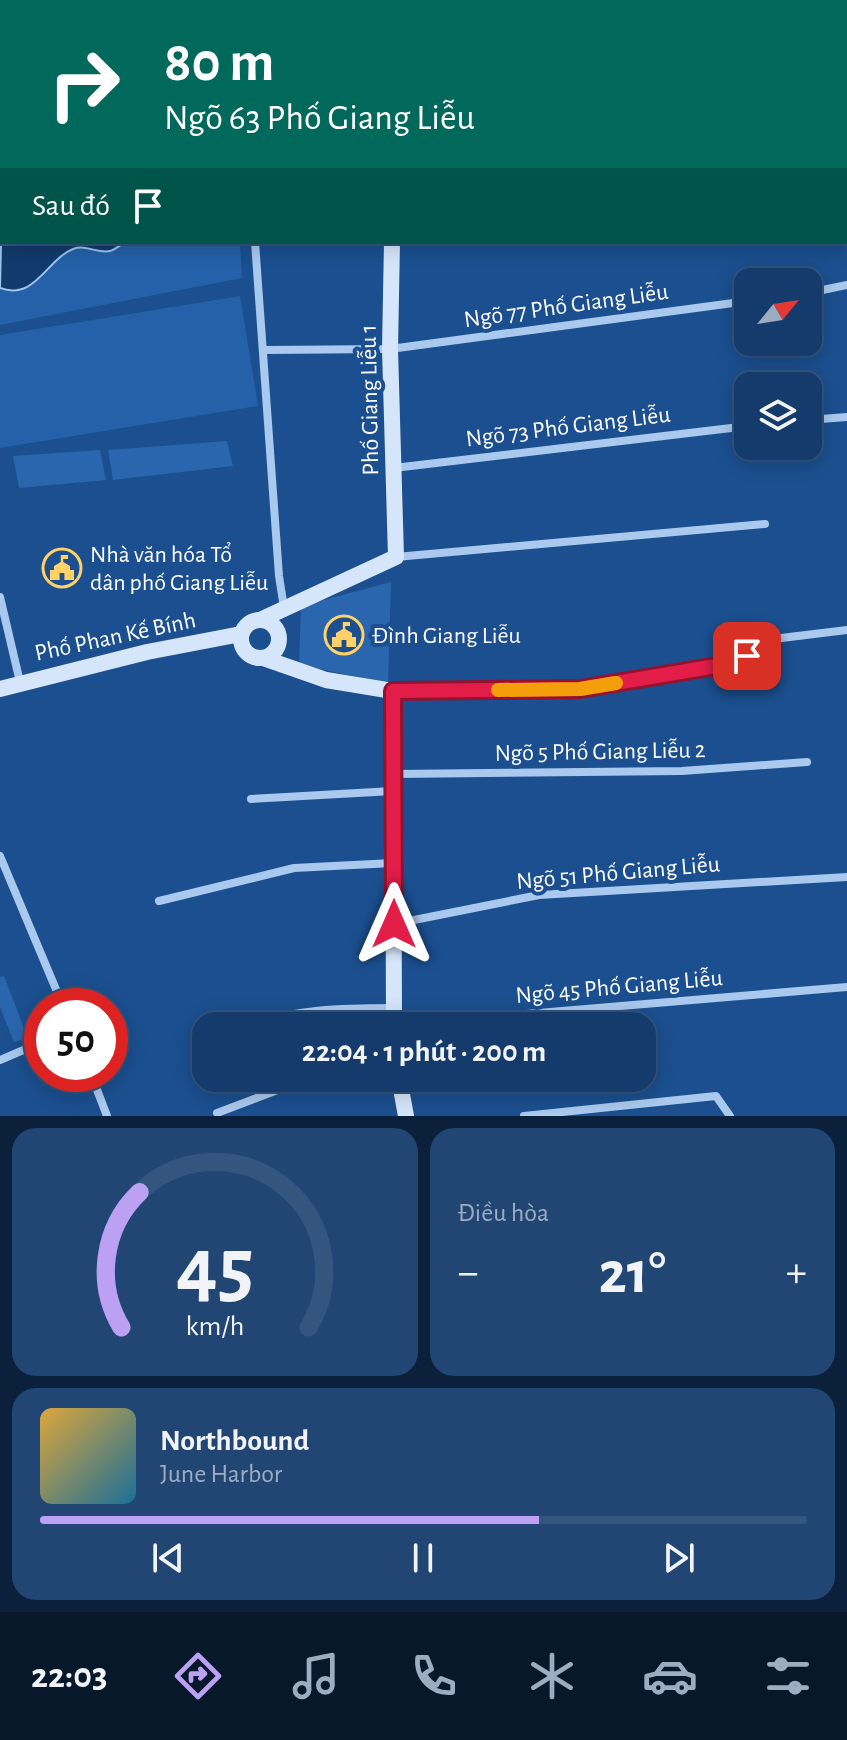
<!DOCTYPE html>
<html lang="vi">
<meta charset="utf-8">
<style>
:root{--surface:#143b6b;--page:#214673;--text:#f1f3f6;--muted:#9dadc1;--line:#33557e;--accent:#bca0f2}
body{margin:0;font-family:"Alegreya Sans",sans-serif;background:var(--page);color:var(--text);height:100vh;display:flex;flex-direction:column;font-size:30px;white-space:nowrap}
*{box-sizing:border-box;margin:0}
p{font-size:26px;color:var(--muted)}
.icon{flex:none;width:44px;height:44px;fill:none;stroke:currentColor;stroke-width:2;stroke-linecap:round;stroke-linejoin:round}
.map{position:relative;height:1116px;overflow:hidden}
.drawer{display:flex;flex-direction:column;gap:12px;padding:12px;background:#0b203b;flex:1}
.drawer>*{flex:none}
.banner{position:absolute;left:0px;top:0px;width:848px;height:244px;box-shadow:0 4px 20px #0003,0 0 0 2px var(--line);background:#00695c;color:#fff;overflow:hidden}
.needle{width:52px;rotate:60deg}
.fabs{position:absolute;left:734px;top:268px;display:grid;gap:16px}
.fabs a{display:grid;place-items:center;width:88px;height:88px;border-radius:16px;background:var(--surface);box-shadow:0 4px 20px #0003,0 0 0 2px var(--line);font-size:40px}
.speed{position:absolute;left:24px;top:988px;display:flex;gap:16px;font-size:40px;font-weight:700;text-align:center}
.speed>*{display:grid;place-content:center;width:104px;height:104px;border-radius:50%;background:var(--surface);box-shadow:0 4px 20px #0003,0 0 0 2px var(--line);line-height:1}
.speed .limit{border:12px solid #d22;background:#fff;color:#111}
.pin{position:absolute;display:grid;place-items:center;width:68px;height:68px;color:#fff;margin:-34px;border-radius:16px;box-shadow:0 4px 12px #0006}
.me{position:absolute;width:88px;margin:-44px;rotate:0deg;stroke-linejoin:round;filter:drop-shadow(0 0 6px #0008)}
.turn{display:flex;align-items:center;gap:28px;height:168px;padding:0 32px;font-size:36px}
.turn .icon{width:104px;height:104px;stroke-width:2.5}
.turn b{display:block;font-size:56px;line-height:68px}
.then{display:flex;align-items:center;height:76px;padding:0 32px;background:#0003;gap:16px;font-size:30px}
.big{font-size:60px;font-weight:700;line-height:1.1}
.drawer .widget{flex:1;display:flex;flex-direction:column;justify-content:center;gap:12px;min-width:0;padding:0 28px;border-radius:24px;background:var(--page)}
.drawer .dial{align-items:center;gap:0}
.dial svg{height:208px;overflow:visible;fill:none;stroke:var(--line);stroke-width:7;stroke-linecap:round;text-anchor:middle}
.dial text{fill:var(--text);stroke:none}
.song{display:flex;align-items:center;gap:24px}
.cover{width:96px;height:96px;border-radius:12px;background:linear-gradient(135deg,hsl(40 70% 55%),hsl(200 70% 35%))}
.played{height:8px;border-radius:4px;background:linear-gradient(90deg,var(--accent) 65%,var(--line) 65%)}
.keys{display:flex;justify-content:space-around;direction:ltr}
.heat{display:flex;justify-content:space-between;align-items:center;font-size:44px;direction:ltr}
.drawer .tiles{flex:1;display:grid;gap:12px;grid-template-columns:1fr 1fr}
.widget:last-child{grid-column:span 2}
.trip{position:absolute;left:192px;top:1012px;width:464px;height:80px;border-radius:24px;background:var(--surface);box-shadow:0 4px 20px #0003,0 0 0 2px var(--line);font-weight:700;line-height:80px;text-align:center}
.tab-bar{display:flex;height:128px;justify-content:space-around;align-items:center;background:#08182b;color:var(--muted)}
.tab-bar .icon{width:56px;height:56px}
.tab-bar .current{color:var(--accent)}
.tab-bar b{font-size:36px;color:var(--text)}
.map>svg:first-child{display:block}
.green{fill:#2461a8}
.water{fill:#123a6d;stroke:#9cc4f0;stroke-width:2}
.building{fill:#2a66ad}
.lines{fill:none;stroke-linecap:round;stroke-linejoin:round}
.street{stroke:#a9c9ee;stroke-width:8}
.secondary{stroke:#d6e6fa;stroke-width:16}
.route-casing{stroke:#92132f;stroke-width:20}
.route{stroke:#e11d48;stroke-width:14}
.slow{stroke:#f59e0b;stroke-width:14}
.labels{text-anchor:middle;stroke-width:8;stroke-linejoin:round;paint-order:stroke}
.street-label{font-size:24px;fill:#fff;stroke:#1b4f8f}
.poi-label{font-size:24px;fill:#fff;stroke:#1b4f8f;text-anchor:start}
</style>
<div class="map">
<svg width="847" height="1116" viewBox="0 0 847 1116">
<rect width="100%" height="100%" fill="#1b4f8f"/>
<!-- green -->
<g class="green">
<polygon points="0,143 2,242 240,242 242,278 0,325"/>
<polygon points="240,296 258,406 0,448 0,335"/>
</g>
<!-- water -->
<path class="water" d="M2,199V242H126C121,244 115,250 110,251C98,254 86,244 73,249C46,260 35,301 0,288Z"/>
<!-- building -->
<g class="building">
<polygon points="227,441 233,466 113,480 108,450"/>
<polygon points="100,450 106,480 19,488 13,456"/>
<polygon points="391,582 388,683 299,665 301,606"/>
<polygon points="4,976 28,1038 14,1042 0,1007 0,977"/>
</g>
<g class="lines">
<!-- street -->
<g class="street">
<polyline points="237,0 237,2"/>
<polyline points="663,2 669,0"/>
<polyline points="0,129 2,128"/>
<polyline points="846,132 847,132"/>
<polyline points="255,242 279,576 284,608"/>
<polyline points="808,293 847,285"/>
<polyline points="263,350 390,349 748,301"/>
<polyline points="808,420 847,417"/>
<polyline points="394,468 748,426"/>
<polyline points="396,557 765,524"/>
<polyline points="0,597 20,682"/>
<polyline points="393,691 580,689 734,663 747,656 757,641 847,630"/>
<polyline points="394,774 682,771 807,762"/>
<polyline points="251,799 393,791"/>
<polyline points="0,856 63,1006"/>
<polyline points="159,901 294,868 393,863"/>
<polyline points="394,924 539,895 847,877"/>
<polyline points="394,1025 847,987"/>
<path d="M245,1026C293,1009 343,1008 393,1008"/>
<polyline points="197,1045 206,1041"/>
<polyline points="0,1060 42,1042"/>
<polyline points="91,1074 107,1116"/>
<polyline points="217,1113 309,1078"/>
<polyline points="524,1116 716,1096 730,1116"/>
</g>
<!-- secondary -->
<g class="secondary">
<polyline points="375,0 375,2"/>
<circle cx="260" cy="639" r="19"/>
<polyline points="260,620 396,557 390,349 392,242"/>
<polyline points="263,658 326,680 393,691 394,1026"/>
<polyline points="0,689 147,652 241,634"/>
<polyline points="399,1078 406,1116"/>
</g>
</g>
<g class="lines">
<defs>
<polyline id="route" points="394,924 393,691 580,689 734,663 747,656"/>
</defs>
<!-- route casing -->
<use href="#route" class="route-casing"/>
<!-- route -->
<use href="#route" class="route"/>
<!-- slow -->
<polyline class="slow" points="498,690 580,689 616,683"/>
</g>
<!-- icons -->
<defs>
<symbol id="civic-ring" viewBox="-11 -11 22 22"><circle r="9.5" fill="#1b4f8f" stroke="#ffd166" stroke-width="1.5"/><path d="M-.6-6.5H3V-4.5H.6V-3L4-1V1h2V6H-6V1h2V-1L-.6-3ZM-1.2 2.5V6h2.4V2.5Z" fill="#ffd166"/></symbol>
</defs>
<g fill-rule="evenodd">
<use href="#civic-ring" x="40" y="546" width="44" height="44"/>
<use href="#civic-ring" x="322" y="613" width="44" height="44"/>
</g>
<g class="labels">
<!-- street labels -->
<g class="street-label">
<text transform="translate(566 305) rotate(-8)" y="8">Ngõ 77 Phố Giang Liễu</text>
<text transform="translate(369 400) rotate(-91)" y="8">Phố Giang Liễu 1</text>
<text transform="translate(568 426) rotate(-7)" y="8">Ngõ 73 Phố Giang Liễu</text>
<text transform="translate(115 636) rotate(-12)" y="8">Phố Phan Kế Bính</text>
<text transform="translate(600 751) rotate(-1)" y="8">Ngõ 5 Phố Giang Liễu 2</text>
<text transform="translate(618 872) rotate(-5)" y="8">Ngõ 51 Phố Giang Liễu</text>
<text transform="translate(619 986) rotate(-5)" y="8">Ngõ 45 Phố Giang Liễu</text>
</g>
<!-- poi labels -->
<g class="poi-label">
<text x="90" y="562">Nhà văn hóa Tổ<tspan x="90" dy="28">dân phố Giang Liễu</tspan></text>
<text x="372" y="643">Đình Giang Liễu</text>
</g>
</g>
</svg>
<div class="fabs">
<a><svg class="needle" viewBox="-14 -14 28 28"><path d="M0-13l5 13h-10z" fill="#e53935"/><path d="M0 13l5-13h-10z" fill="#9dadc1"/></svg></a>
<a><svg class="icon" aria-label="layers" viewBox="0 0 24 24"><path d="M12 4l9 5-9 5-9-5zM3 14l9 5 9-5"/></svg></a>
</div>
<div class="speed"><div class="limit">50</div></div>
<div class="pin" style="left:747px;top:656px;background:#d93025"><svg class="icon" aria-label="arrive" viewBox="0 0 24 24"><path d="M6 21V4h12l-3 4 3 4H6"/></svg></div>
<svg class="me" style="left:394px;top:924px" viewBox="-20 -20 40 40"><path d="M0-17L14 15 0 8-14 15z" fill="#e11d48" stroke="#fff" stroke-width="4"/></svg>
<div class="trip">22:04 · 1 phút · 200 m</div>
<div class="banner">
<div class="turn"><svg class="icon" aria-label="right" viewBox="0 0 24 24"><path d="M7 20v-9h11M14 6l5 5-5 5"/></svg><div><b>80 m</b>Ngõ 63 Phố Giang Liễu</div></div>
<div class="then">Sau đó<svg class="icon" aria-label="arrive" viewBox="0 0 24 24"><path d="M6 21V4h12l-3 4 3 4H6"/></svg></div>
</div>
</div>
<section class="drawer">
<div class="tiles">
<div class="widget dial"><svg viewBox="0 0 100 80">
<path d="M14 69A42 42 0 1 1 86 69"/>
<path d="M14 69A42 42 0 0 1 21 17" stroke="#bca0f2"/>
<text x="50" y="56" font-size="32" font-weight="700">45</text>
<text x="50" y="72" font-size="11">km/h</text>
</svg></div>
<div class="widget"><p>Điều hòa</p>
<div class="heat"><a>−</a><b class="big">21°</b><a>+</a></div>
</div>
<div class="widget">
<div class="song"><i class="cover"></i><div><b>Northbound</b><p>June Harbor</p></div></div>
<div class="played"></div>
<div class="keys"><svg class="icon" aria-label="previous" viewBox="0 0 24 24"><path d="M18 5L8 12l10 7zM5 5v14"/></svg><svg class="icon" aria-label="pause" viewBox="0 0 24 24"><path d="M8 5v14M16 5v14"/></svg><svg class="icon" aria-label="next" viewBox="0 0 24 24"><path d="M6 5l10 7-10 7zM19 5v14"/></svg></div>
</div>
</div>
</section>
<nav class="tab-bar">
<b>22:03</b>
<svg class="icon current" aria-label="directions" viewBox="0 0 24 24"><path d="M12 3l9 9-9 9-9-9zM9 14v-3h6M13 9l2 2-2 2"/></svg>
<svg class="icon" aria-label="music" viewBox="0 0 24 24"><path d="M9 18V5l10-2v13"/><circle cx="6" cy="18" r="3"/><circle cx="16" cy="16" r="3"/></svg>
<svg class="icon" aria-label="phone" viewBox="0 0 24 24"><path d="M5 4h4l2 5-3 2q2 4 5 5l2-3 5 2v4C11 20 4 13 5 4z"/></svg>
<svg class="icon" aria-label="climate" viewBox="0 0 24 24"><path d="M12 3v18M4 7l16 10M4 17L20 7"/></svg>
<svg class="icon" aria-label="car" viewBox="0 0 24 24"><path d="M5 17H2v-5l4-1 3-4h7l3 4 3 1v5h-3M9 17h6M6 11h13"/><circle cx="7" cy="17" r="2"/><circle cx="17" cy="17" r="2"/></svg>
<svg class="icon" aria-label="filters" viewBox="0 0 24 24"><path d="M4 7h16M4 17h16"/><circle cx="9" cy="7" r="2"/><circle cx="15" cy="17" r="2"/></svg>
</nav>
